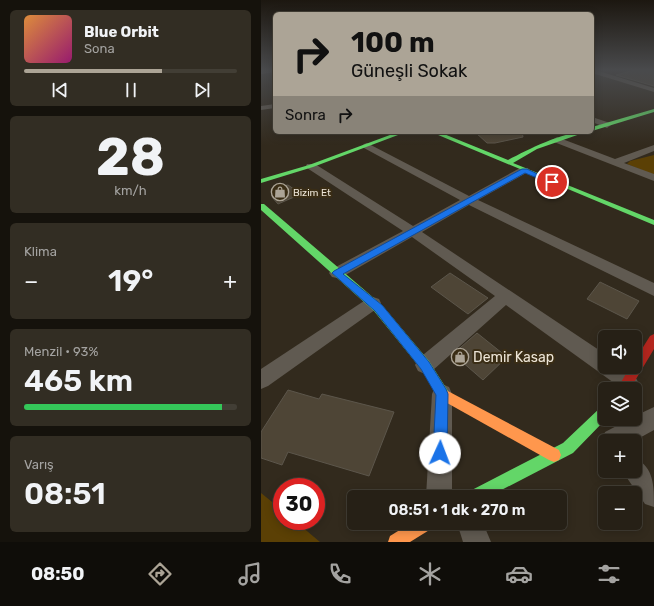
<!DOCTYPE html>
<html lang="tr">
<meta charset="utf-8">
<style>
:root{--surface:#262016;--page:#322d23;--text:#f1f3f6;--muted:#a4a3a1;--line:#423e35;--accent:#aca496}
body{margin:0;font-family:Rubik,sans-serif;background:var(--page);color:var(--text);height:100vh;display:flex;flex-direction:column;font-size:15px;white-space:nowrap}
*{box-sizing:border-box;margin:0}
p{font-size:13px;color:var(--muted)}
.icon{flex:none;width:22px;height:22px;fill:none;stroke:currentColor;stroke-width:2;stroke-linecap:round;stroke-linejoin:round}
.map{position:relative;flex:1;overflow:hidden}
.drawer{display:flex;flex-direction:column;gap:10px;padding:10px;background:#15120c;width:261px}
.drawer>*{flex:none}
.banner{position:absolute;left:12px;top:12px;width:321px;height:122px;border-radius:6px;box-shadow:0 2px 10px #0003,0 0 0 1px var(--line);background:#aca496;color:#111;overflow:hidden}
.controls{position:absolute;left:337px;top:330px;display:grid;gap:8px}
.controls a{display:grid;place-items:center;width:44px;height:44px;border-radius:6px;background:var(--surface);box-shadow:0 2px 10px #0003,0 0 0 1px var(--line);font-size:20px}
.speed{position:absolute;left:12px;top:478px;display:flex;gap:8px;font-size:20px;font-weight:700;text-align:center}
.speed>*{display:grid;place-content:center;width:52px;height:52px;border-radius:50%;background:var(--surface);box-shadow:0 2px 10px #0003,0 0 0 1px var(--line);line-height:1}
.speed .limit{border:6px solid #d22;background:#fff;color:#111}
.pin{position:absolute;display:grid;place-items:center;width:34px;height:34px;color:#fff;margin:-17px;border:2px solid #fff;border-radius:50%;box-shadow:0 1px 4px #0007}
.me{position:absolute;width:44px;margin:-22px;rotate:2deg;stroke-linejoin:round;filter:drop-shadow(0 0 3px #0008)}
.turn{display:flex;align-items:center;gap:14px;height:84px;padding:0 12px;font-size:18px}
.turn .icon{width:52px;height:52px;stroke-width:2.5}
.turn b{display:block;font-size:28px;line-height:34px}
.then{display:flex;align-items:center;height:38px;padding:0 12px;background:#0003;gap:8px;font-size:15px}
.big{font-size:30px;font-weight:600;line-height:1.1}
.drawer .tile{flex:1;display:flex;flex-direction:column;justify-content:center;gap:6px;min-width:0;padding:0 14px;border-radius:6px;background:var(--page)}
.drawer .dial{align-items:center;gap:0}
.dial b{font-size:52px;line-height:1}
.song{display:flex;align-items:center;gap:12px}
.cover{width:48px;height:48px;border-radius:6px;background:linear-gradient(135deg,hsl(30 70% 55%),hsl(320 70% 35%))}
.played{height:4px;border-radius:2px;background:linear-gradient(90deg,var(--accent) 65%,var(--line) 65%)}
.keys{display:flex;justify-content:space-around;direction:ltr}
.heat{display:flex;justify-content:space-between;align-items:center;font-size:22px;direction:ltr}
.charge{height:6px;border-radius:3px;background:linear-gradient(90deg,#34c759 93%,var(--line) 0)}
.trip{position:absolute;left:86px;top:490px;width:220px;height:40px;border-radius:6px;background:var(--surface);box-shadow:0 2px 10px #0003,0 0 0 1px var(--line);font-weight:600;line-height:40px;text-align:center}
.tabs{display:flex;height:64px;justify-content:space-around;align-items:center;background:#0f0d09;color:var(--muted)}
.tabs .icon{width:28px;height:28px}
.tabs .active{color:var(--accent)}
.tabs b{font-size:18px;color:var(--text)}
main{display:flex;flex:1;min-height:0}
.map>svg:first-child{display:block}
.green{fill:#5b4005}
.building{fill:#4e4536;stroke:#5c564b}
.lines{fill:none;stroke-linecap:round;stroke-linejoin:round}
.street{fill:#605a51;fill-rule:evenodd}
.fast{fill:#63d668;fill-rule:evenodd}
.slow{fill:#ff974d;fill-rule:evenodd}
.jam{fill:#b3261e;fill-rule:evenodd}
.route{fill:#1a73e8;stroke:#114b97}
.labels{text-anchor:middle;stroke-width:4;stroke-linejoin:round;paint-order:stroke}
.far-poi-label{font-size:10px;fill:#ede5d7;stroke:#3a2d15;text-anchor:start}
.near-poi-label{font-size:14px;fill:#ede5d7;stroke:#3a2d15;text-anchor:start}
</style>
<main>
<section class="drawer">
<div class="tile">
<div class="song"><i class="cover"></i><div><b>Blue Orbit</b><p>Sona</p></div></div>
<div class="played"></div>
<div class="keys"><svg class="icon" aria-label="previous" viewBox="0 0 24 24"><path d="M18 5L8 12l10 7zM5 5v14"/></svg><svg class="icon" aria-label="pause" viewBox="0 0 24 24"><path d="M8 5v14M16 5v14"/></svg><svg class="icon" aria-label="next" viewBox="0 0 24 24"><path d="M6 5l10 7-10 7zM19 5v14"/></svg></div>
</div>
<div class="tile dial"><b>28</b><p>km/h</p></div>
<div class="tile"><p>Klima</p>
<div class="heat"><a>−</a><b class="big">19°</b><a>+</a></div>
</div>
<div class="tile"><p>Menzil · 93%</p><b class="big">465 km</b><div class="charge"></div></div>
<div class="tile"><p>Varış</p><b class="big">08:51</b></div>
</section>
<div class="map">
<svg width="393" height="542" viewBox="0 0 393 542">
<rect width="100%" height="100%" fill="#322a1d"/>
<!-- green -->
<g class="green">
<polygon points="393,155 393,175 366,164 369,161"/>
<polygon points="0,493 21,510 21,521 34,521 59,542 0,542"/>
</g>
<!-- building -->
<g class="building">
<polygon points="377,69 393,69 393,86 355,75"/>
<polygon points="214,132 261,132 262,137 234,143 226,143"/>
<polygon points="27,185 40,194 17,204 11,197 21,186"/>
<polygon points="189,273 227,298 207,314 170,287"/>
<polygon points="339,282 378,301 366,319 326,299"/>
<polygon points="216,333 246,357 222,380 192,354"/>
<polygon points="27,390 58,399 61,394 133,412 108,476 27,452 21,465 0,458 0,432"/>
</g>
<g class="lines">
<!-- street -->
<g class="street">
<polygon points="14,69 14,72 0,74 0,70"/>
<polygon points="331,69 393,88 393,92 331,73"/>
<polygon points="14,104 14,108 0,110 0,106"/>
<polygon points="331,117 349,123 350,125 346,128 331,122"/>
<polygon points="296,137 354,159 393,145 393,151 363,163 393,174 393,181 293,142 291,140"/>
<path d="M106,143L208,196L259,168H267L268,170L267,172L217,200L393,283V296L208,205L161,232L344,354V367C359,367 370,367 377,382L374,388H360L245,305L171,371L164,374L157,371L154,365L157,359L234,296L151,237L81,277L76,278L71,277L68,273L71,269L142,231L46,168L45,166L46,164H54L152,226L199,200L103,148L101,146L103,144Z"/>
<polygon points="112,297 118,299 120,303 118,307 7,386 0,389 0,369 106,299"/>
<polygon points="181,384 188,387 191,394 191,497 165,497 171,394 174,387"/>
<polygon points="393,407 393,430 373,441 344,441 344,448 341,440 344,432 369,419 374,419 374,416"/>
<path d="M374,458C393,468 393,485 393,507L384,504L366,478L363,471H374Z"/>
<polygon points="196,523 222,523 230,542 202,542"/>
</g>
<!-- fast -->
<g class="fast">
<polygon points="393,109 393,112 331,131 331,127"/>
<polygon points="137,132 145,132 52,167 0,183 0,179 48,165"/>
<path d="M170,132H178L247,160C268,149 301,132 325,132L276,149L252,163L393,220V225Z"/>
<polygon points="0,204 3,204 121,305 168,361 187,391 189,395 187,399 183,401 179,399 160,369 113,311 0,210"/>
<polygon points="344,405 345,419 312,453 227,497 204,497 207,492 302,443 340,407"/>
</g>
<!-- slow -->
<g class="slow">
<polygon points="183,389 298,450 300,455 298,460 293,462 288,460 179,399 177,395 179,391"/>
<polygon points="150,523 172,523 170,529 149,542 127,542 129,536"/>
</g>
<!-- jam -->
<polygon class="jam" points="393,334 393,349 369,389 356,389 369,367 374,367 374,360 389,336"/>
</g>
<!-- sky -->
<linearGradient id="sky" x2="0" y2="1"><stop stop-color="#1c1710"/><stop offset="0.48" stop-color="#494a4c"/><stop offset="1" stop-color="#494a4c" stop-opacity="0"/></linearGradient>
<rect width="393" height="145" fill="url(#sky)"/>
<!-- route -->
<polygon class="route" points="261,169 266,169 294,182 288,183 264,173 82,274 121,305 168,362 185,389 187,394 186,453 184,458 179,460 174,458 172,453 175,395 160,369 114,311 71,273 73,271"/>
<!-- icons -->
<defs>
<symbol id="shop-ring" viewBox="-11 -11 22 22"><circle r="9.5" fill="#3a2d15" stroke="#aca496" stroke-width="1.5"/><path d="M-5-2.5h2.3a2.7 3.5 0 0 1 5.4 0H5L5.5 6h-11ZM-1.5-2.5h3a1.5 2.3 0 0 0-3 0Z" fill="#aca496"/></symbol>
</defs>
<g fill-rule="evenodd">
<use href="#shop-ring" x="9" y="182" width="20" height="20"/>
<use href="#shop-ring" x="189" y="347" width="20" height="20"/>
</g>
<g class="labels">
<!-- far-poi labels -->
<g class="far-poi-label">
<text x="32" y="196">Bizim Et</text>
</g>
<!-- near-poi labels -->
<g class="near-poi-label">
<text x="212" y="362">Demir Kasap</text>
</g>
</g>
</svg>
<div class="controls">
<a><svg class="icon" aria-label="sound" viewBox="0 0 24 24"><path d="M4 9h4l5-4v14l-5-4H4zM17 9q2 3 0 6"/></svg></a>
<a><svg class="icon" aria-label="layers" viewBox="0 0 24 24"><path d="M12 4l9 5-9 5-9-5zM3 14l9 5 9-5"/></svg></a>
<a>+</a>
<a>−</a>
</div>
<div class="speed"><div class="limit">30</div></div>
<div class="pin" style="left:291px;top:182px;background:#d93025"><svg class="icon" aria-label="arrive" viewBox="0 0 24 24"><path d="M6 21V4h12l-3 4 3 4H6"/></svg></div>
<svg class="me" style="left:179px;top:453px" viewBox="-20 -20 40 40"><circle r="19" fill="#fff"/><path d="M0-13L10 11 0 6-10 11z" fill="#1a73e8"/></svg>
<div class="trip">08:51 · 1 dk · 270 m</div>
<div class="banner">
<div class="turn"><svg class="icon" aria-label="right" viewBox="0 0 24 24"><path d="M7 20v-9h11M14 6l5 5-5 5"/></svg><div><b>100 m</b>Güneşli Sokak</div></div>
<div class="then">Sonra<svg class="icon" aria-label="right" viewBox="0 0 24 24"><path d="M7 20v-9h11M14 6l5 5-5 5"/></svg></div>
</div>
</div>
</main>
<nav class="tabs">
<b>08:50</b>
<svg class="icon active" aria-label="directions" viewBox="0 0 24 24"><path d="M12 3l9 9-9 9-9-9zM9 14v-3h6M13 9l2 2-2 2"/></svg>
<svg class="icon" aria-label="music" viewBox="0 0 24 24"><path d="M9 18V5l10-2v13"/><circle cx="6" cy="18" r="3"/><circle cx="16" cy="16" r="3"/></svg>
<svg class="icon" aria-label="phone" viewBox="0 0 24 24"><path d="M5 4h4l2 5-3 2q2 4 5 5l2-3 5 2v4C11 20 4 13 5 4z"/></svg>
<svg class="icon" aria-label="climate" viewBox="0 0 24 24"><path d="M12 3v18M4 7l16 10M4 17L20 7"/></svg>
<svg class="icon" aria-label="car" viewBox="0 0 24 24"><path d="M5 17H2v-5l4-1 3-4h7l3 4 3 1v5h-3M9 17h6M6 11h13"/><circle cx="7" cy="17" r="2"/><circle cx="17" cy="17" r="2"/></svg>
<svg class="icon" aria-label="filters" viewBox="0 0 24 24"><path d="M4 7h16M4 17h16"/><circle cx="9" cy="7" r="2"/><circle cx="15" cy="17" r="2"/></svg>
</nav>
